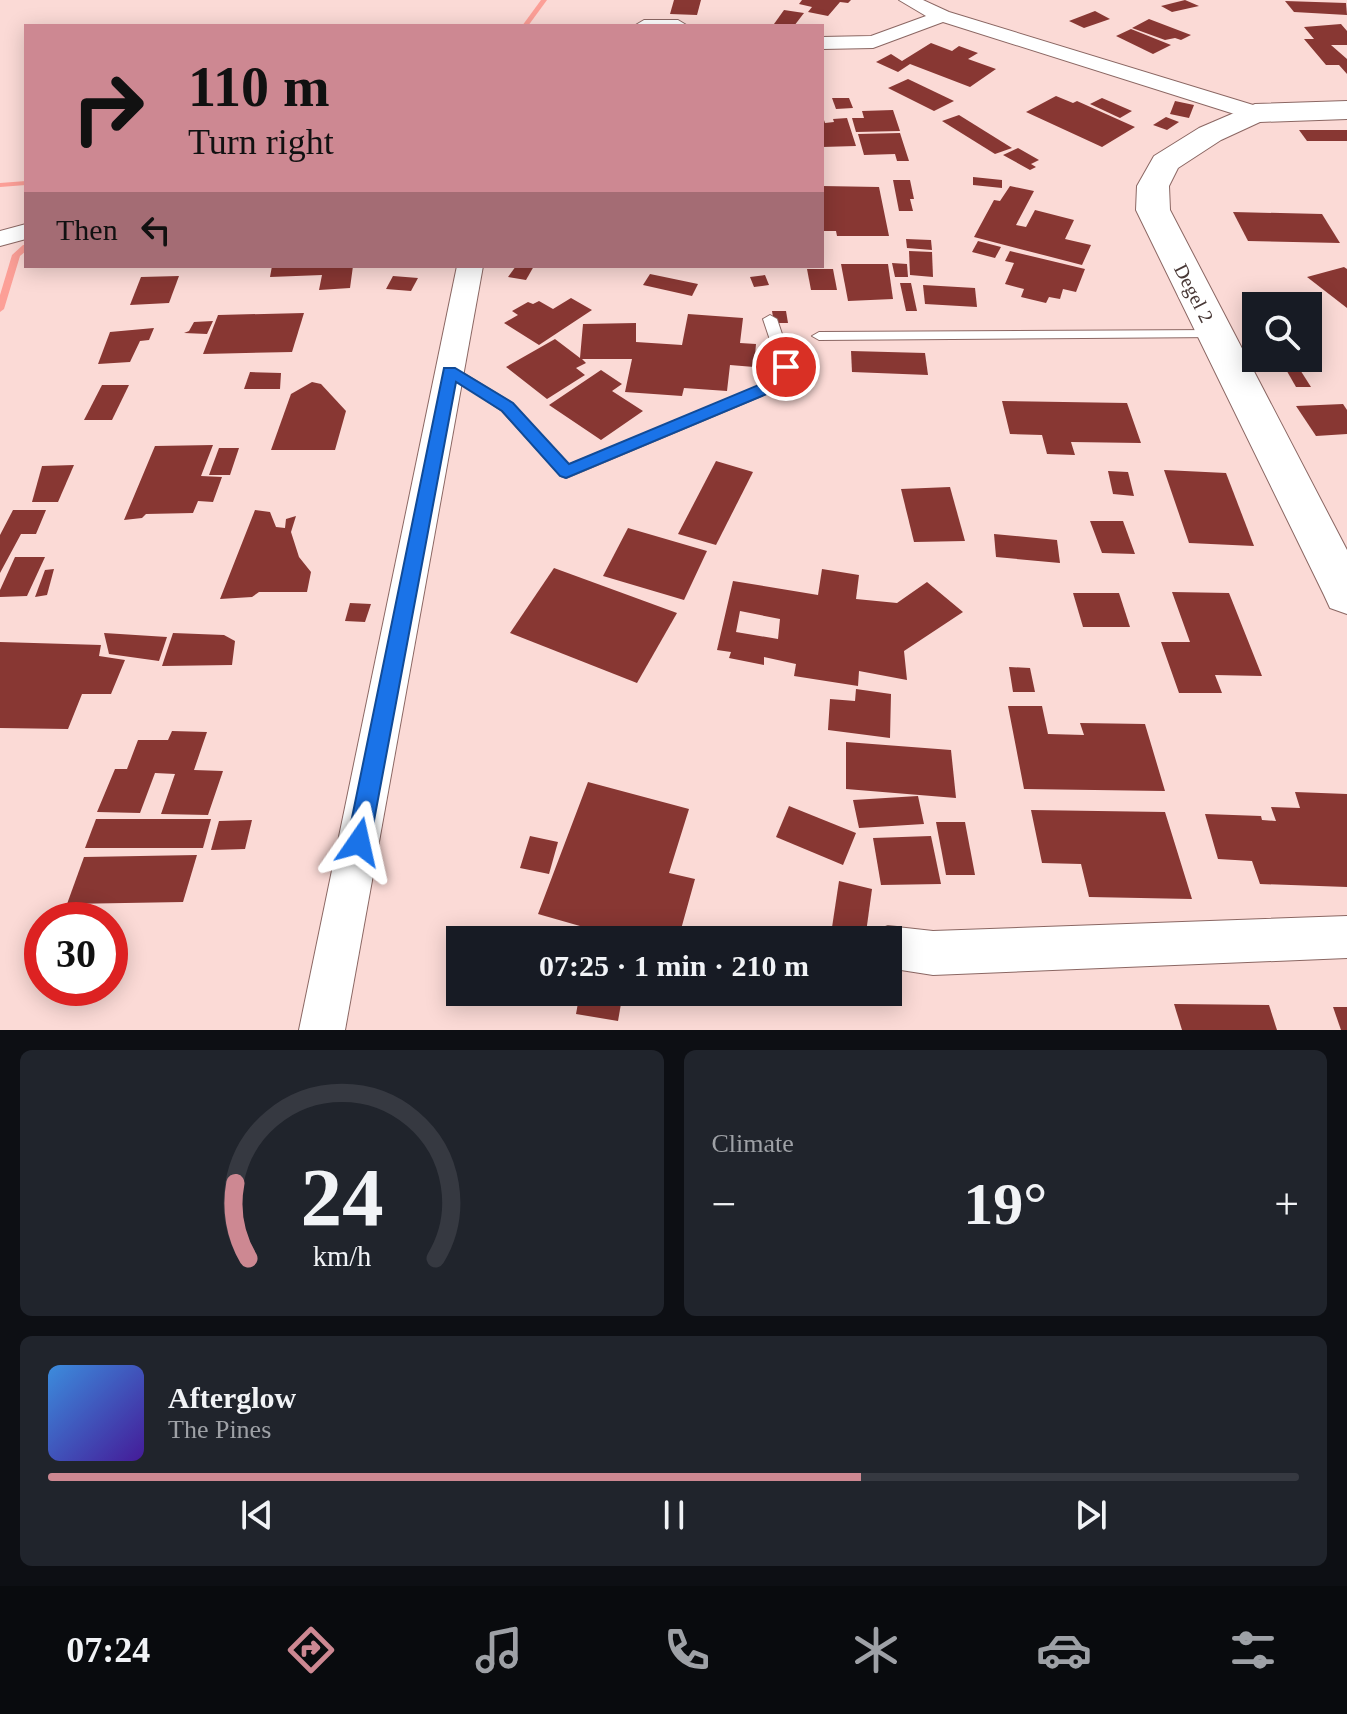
<!DOCTYPE html>
<meta charset="utf-8">
<style>
:root{--surface:#171b24;--page:#20242c;--text:#f1f3f6;--muted:#9ea1a6;--line:#363941;--accent:#cd8892}
body{margin:0;font-family:"Times New Roman",serif;background:var(--page);color:var(--text);height:100vh;display:flex;flex-direction:column;font-size:30px;white-space:nowrap}
*{box-sizing:border-box;margin:0}
p{font-size:26px;color:var(--muted)}
.icon{flex:none;width:44px;height:44px;fill:none;stroke:currentColor;stroke-width:2;stroke-linecap:round;stroke-linejoin:round}
.map{position:relative;height:1030px;overflow:hidden}
.details{display:flex;flex-direction:column;gap:20px;padding:20px;background:#0d0f14;flex:1}
.details>*{flex:none}
.guide{position:absolute;left:24px;top:24px;width:800px;height:244px;border-radius:0px;box-shadow:0 4px 20px #0003;background:#cd8892;color:#111;overflow:hidden}
.controls{position:absolute;left:1242px;top:292px;display:grid;gap:16px}
.controls a{display:grid;place-items:center;width:80px;height:80px;border-radius:0px;background:var(--surface);box-shadow:0 4px 20px #0003;font-size:40px}
.speed{position:absolute;left:24px;top:902px;display:flex;gap:16px;font-size:40px;font-weight:700;text-align:center}
.speed>*{display:grid;place-content:center;width:104px;height:104px;border-radius:50%;background:var(--surface);box-shadow:0 4px 20px #0003;line-height:1}
.speed .limit{border:12px solid #d22;background:#fff;color:#111}
.pin{position:absolute;display:grid;place-items:center;width:68px;height:68px;color:#fff;margin:-34px;border:4px solid #fff;border-radius:50%;box-shadow:0 2px 8px #0007}
.me{position:absolute;width:88px;margin:-44px;rotate:11deg;stroke-linejoin:round;filter:drop-shadow(0 0 6px #0008)}
.turn{display:flex;align-items:center;gap:28px;height:168px;padding:0 32px;font-size:36px}
.turn .icon{width:104px;height:104px;stroke-width:2.5}
.turn b{display:block;font-size:56px;line-height:68px}
.then{display:flex;align-items:center;height:76px;padding:0 32px;background:#0003;gap:16px;font-size:30px}
.big{font-size:60px;font-weight:800;line-height:1.1}
.details .tile{flex:1;display:flex;flex-direction:column;justify-content:center;gap:12px;min-width:0;padding:0 28px;border-radius:12px;background:var(--page)}
.details .dial{align-items:center;gap:0}
.dial svg{height:208px;overflow:visible;fill:none;stroke:var(--line);stroke-width:7;stroke-linecap:round;text-anchor:middle}
.dial text{fill:var(--text);stroke:none}
.song{display:flex;align-items:center;gap:24px}
.cover{width:96px;height:96px;border-radius:12px;background:linear-gradient(135deg,hsl(210 70% 55%),hsl(260 70% 35%))}
.played{height:8px;border-radius:4px;background:linear-gradient(90deg,var(--accent) 65%,var(--line) 65%)}
.keys{display:flex;justify-content:space-around;direction:ltr}
.heat{display:flex;justify-content:space-between;align-items:center;font-size:44px;direction:ltr}
.details .tiles{flex:1;display:grid;gap:20px;grid-template-columns:1fr 1fr}
.tile:last-child{grid-column:span 2}
.trip{position:absolute;left:446px;top:926px;width:456px;height:80px;border-radius:0px;background:var(--surface);box-shadow:0 4px 20px #0003;font-weight:800;line-height:80px;text-align:center}
.tab-bar{display:flex;height:128px;justify-content:space-around;align-items:center;background:#090b0e;color:var(--muted)}
.tab-bar .icon{width:56px;height:56px}
.tab-bar .on{color:var(--accent)}
.tab-bar b{font-size:36px;color:var(--text)}
.map>svg:first-child{display:block}
.lines{fill:none;stroke-linecap:round;stroke-linejoin:round}
.stream{fill:#fc9f97;fill-rule:evenodd}
.building{fill:#883733;fill-rule:evenodd}
.lane-casing{stroke:#8b6763;stroke-width:2}
.street-casing{stroke:#8b6763;stroke-width:2}
.secondary-casing{stroke:#8b6763;stroke-width:2}
.lane{fill:#fff;fill-rule:evenodd}
.street{fill:#fff;fill-rule:evenodd}
.secondary{fill:#fff;fill-rule:evenodd}
.route{fill:#1a73e8;stroke:#114b97;stroke-width:2}
.labels{text-anchor:middle;stroke-width:8;stroke-linejoin:round;paint-order:stroke}
.street-label{font-size:20px;fill:#483836;stroke:#fff}
</style>
<div class="map">
<svg width="1347" height="1030" viewBox="0 0 1347 1030">
<rect width="100%" height="100%" fill="#fbdad6"/>
<g class="lines">
<!-- stream -->
<g class="stream">
<polygon points="541,0 547,0 528,26 522,26"/>
<polygon points="26,181 26,185 0,187 0,183"/>
<polygon points="23,245 26,245 26,251 20,256 4,309 0,312 0,295 12,255"/>
</g>
</g>
<!-- building -->
<g class="building">
<polygon points="674,0 701,0 697,15 670,14"/>
<polygon points="802,0 851,0 848,3 840,2 828,16 808,12 812,7 799,4"/>
<polygon points="1185,0 1199,6 1172,12 1161,6"/>
<polygon points="1285,1 1346,3 1347,15 1294,12"/>
<polygon points="784,10 804,13 794,26 774,24"/>
<polygon points="1095,11 1110,19 1084,28 1069,21"/>
<polygon points="1149,19 1191,35 1181,40 1175,38 1165,40 1132,28"/>
<polygon points="1341,24 1347,31 1347,45 1331,45 1347,59 1347,74 1339,65 1326,65 1304,39 1314,39 1304,27"/>
<polygon points="1131,29 1171,45 1153,54 1116,36"/>
<polygon points="931,43 952,51 959,46 978,53 968,59 996,69 970,87 910,64 898,72 876,62 891,54 902,61"/>
<polygon points="908,79 954,101 934,111 888,88"/>
<polygon points="1056,96 1073,103 1077,101 1135,127 1102,147 1026,112"/>
<polygon points="832,98 849,98 853,108 836,109"/>
<polygon points="1102,98 1132,111 1120,118 1090,104"/>
<polygon points="1175,101 1194,105 1189,118 1170,114"/>
<polygon points="893,110 900,131 856,132 852,118 864,118 862,111"/>
<polygon points="822,114 825,123 834,122 833,119 847,118 856,146 822,147"/>
<polygon points="959,115 1012,148 995,154 942,121"/>
<polygon points="1166,117 1179,122 1167,130 1153,125"/>
<polygon points="1299,130 1347,130 1347,141 1307,141"/>
<polygon points="900,133 909,161 897,161 895,154 864,155 858,134"/>
<polygon points="1018,148 1039,160 1031,164 1036,167 1030,170 1003,155"/>
<polygon points="973,177 1002,180 1002,188 973,185"/>
<polygon points="893,180 910,180 914,199 910,199 913,211 899,211"/>
<polygon points="822,186 879,187 889,236 837,236 836,231 822,231"/>
<polygon points="1010,186 1034,191 1016,225 1026,227 1035,210 1074,220 1065,239 1091,245 1082,265 974,237 994,200 1000,201"/>
<polygon points="1233,212 1322,214 1340,243 1248,241"/>
<polygon points="906,239 931,240 932,250 907,248"/>
<polygon points="978,241 1001,247 995,258 972,252"/>
<polygon points="909,251 932,252 933,277 910,275"/>
<polygon points="1010,251 1085,269 1076,292 1063,289 1060,299 1049,297 1046,303 1021,297 1024,289 1005,284 1014,263 1005,261"/>
<polygon points="892,263 907,264 908,277 895,277"/>
<polygon points="841,264 888,264 893,299 848,301"/>
<polygon points="272,266 353,266 350,288 319,290 322,275 270,277"/>
<polygon points="516,266 534,266 526,280 508,277"/>
<polygon points="1344,267 1347,269 1347,308 1307,277"/>
<polygon points="807,269 833,269 837,290 811,290"/>
<polygon points="650,274 698,284 692,296 643,285"/>
<polygon points="765,275 769,285 754,287 750,277"/>
<polygon points="179,276 169,303 130,305 141,277"/>
<polygon points="393,276 418,278 411,291 386,289"/>
<polygon points="900,283 911,283 917,311 906,311"/>
<polygon points="923,285 975,288 977,307 925,304"/>
<polygon points="571,298 592,310 539,345 504,323 518,315 512,311 528,302 533,304 539,301 553,309"/>
<polygon points="772,311 786,311 788,323 774,323"/>
<polygon points="304,313 292,352 203,354 218,315"/>
<polygon points="688,314 743,318 740,343 756,344 754,367 730,365 727,391 684,388 682,396 625,392 632,359 582,359 586,363 576,368 585,375 547,399 506,367 555,339 580,358 583,324 636,323 636,342 682,345"/>
<polygon points="213,321 207,334 184,333 189,331 194,322"/>
<polygon points="154,328 149,340 140,341 130,362 98,364 110,332"/>
<polygon points="851,351 925,353 928,375 852,372"/>
<polygon points="1297,365 1311,387 1296,387 1284,366"/>
<polygon points="601,370 622,384 612,391 643,411 601,440 549,405"/>
<polygon points="250,372 281,373 280,389 244,389"/>
<polygon points="312,382 321,384 346,411 335,450 271,450 291,394"/>
<polygon points="102,385 129,385 112,420 84,420"/>
<polygon points="1002,401 1127,403 1141,443 1071,442 1075,455 1047,454 1042,435 1010,434"/>
<polygon points="1343,404 1347,410 1347,434 1316,436 1296,406"/>
<polygon points="213,445 201,476 222,477 213,502 198,501 193,513 146,514 142,518 124,520 155,446"/>
<polygon points="219,448 239,448 230,475 209,475"/>
<polygon points="716,461 753,472 716,545 678,534"/>
<polygon points="74,465 58,502 32,502 42,466"/>
<polygon points="1164,470 1226,473 1254,546 1189,543"/>
<polygon points="1108,471 1128,472 1134,496 1113,494"/>
<polygon points="950,487 965,541 914,542 901,489"/>
<polygon points="13,510 46,510 36,534 21,534 0,573 0,535"/>
<polygon points="255,510 270,512 276,527 285,528 286,519 296,516 291,532 299,557 311,572 307,592 259,592 252,597 220,599"/>
<polygon points="1090,521 1123,521 1135,554 1102,553"/>
<polygon points="628,528 707,551 684,600 603,576"/>
<polygon points="994,534 1057,540 1060,563 996,557"/>
<polygon points="15,557 45,557 27,596 0,597 0,590"/>
<polygon points="554,568 677,613 637,683 510,633"/>
<polygon points="54,569 47,595 35,597 45,570"/>
<path d="M822,569L859,575L856,599L897,603L927,582L963,612L904,651L907,680L859,671L858,686L794,676L796,664L764,657V665L729,658L731,652L717,650L733,581L818,595ZM740,611L780,619L778,639L736,632Z"/>
<polygon points="1172,592 1229,593 1262,676 1215,675 1222,693 1179,693 1161,642 1190,642"/>
<polygon points="1073,593 1119,593 1130,627 1083,627"/>
<polygon points="350,603 371,604 365,622 345,621"/>
<polygon points="104,633 167,637 159,661 109,654"/>
<polygon points="173,633 224,635 235,641 232,665 162,666"/>
<polygon points="0,642 101,645 99,656 125,660 111,694 82,694 68,729 0,728"/>
<polygon points="1009,667 1030,668 1035,692 1013,692"/>
<polygon points="856,689 891,694 890,738 828,730 830,699 855,701"/>
<polygon points="1008,706 1042,706 1048,734 1084,735 1080,723 1145,724 1165,791 1024,789"/>
<polygon points="172,731 207,732 194,770 223,771 208,815 161,814 175,774 155,773 140,813 97,812 115,769 127,769 138,740 168,740"/>
<polygon points="846,742 951,750 956,798 846,789"/>
<polygon points="588,782 689,809 669,873 695,879 678,940 629,940 538,914"/>
<polygon points="1295,792 1347,794 1347,887 1260,884 1252,861 1218,859 1205,814 1261,816 1262,820 1276,821 1271,807 1300,808"/>
<polygon points="918,796 924,824 859,828 853,800"/>
<polygon points="789,806 856,833 843,865 776,837"/>
<polygon points="1031,810 1165,812 1192,899 1089,897 1081,864 1042,863"/>
<polygon points="96,819 211,819 203,848 85,848"/>
<polygon points="252,820 245,849 211,850 219,821"/>
<polygon points="936,822 965,822 975,875 946,875"/>
<polygon points="530,836 558,842 549,874 520,868"/>
<polygon points="931,836 941,884 881,885 873,838"/>
<polygon points="197,855 183,902 67,904 84,857"/>
<polygon points="839,881 872,889 865,940 831,934"/>
<polygon points="580,992 623,992 618,1021 576,1014"/>
<polygon points="1174,1004 1269,1005 1277,1030 1182,1030"/>
<polygon points="1333,1007 1347,1007 1347,1030 1341,1030"/>
</g>
<g class="lines">
<defs>
<g id="lane">
<polygon points="770,315 777,319 793,367 785,386 566,478 561,476 502,411 443,371 445,368 455,368 512,403 568,465 774,380 779,367 763,319"/>
<polygon points="1215,330 1222,334 1220,337 819,340 812,336 819,332"/>
</g>
<g id="street">
<polygon points="899,0 923,0 949,12 1263,108 1266,113 1255,120 1247,118 943,22 873,48 822,49 822,37 871,36 926,16"/>
<polygon points="644,20 678,20 688,26 634,26"/>
<polygon points="26,224 26,239 0,246 0,231"/>
<polygon points="457,266 483,266 345,1030 299,1030"/>
<polygon points="1347,916 1347,958 933,975 888,968 888,940 869,940 873,932 888,926 933,931"/>
</g>
<polygon id="secondary" points="1347,101 1347,119 1260,122 1221,140 1178,168 1169,186 1170,210 1347,550 1347,614 1330,608 1324,595 1136,210 1137,186 1154,156 1199,128 1255,104"/>
</defs>
<!-- lane casing -->
<use href="#lane" class="lane-casing"/>
<!-- street casing -->
<use href="#street" class="street-casing"/>
<!-- secondary casing -->
<use href="#secondary" class="secondary-casing"/>
<!-- lane -->
<use href="#lane" class="lane"/>
<!-- street -->
<use href="#street" class="street"/>
<!-- secondary -->
<use href="#secondary" class="secondary"/>
</g>
<!-- route -->
<polygon class="route" points="786,362 794,367 786,386 566,478 560,476 502,411 456,382 370,842 367,849 359,853 351,849 347,842 444,368 455,368 513,403 569,464 773,379 781,364"/>
<g class="labels">
<!-- street labels -->
<g class="street-label">
<text transform="translate(1194 293) rotate(63)" y="7">Degel 2</text>
</g>
</g>
</svg>
<div class="controls">
<a><svg class="icon" aria-label="search" viewBox="0 0 24 24"><circle cx="10" cy="10" r="6"/><path d="M15 15l6 6"/></svg></a>
</div>
<div class="speed"><div class="limit">30</div></div>
<div class="pin" style="left:786px;top:367px;background:#d93025"><svg class="icon" aria-label="arrive" viewBox="0 0 24 24"><path d="M6 21V4h12l-3 4 3 4H6"/></svg></div>
<svg class="me" style="left:359px;top:842px" viewBox="-20 -20 40 40"><path d="M0-17L14 15 0 8-14 15z" fill="#1a73e8" stroke="#fff" stroke-width="4"/></svg>
<div class="trip">07:25 · 1 min · 210 m</div>
<div class="guide">
<div class="turn"><svg class="icon" aria-label="right" viewBox="0 0 24 24"><path d="M7 20v-9h11M14 6l5 5-5 5"/></svg><div><b>110 m</b>Turn right</div></div>
<div class="then">Then<svg class="icon" aria-label="left" viewBox="0 0 24 24"><path d="M17 20v-9H6M10 6l-5 5 5 5"/></svg></div>
</div>
</div>
<section class="details">
<div class="tiles">
<div class="tile dial"><svg viewBox="0 0 100 80">
<path d="M14 69A42 42 0 1 1 86 69"/>
<path d="M14 69A42 42 0 0 1 9 40" stroke="#cd8892"/>
<text x="50" y="56" font-size="32" font-weight="700">24</text>
<text x="50" y="72" font-size="11">km/h</text>
</svg></div>
<div class="tile"><p>Climate</p>
<div class="heat"><a>−</a><b class="big">19°</b><a>+</a></div>
</div>
<div class="tile">
<div class="song"><i class="cover"></i><div><b>Afterglow</b><p>The Pines</p></div></div>
<div class="played"></div>
<div class="keys"><svg class="icon" aria-label="previous" viewBox="0 0 24 24"><path d="M18 5L8 12l10 7zM5 5v14"/></svg><svg class="icon" aria-label="pause" viewBox="0 0 24 24"><path d="M8 5v14M16 5v14"/></svg><svg class="icon" aria-label="next" viewBox="0 0 24 24"><path d="M6 5l10 7-10 7zM19 5v14"/></svg></div>
</div>
</div>
</section>
<nav class="tab-bar">
<b>07:24</b>
<svg class="icon on" aria-label="directions" viewBox="0 0 24 24"><path d="M12 3l9 9-9 9-9-9zM9 14v-3h6M13 9l2 2-2 2"/></svg>
<svg class="icon" aria-label="music" viewBox="0 0 24 24"><path d="M9 18V5l10-2v13"/><circle cx="6" cy="18" r="3"/><circle cx="16" cy="16" r="3"/></svg>
<svg class="icon" aria-label="phone" viewBox="0 0 24 24"><path d="M5 4h4l2 5-3 2q2 4 5 5l2-3 5 2v4C11 20 4 13 5 4z"/></svg>
<svg class="icon" aria-label="climate" viewBox="0 0 24 24"><path d="M12 3v18M4 7l16 10M4 17L20 7"/></svg>
<svg class="icon" aria-label="car" viewBox="0 0 24 24"><path d="M5 17H2v-5l4-1 3-4h7l3 4 3 1v5h-3M9 17h6M6 11h13"/><circle cx="7" cy="17" r="2"/><circle cx="17" cy="17" r="2"/></svg>
<svg class="icon" aria-label="filters" viewBox="0 0 24 24"><path d="M4 7h16M4 17h16"/><circle cx="9" cy="7" r="2"/><circle cx="15" cy="17" r="2"/></svg>
</nav>
